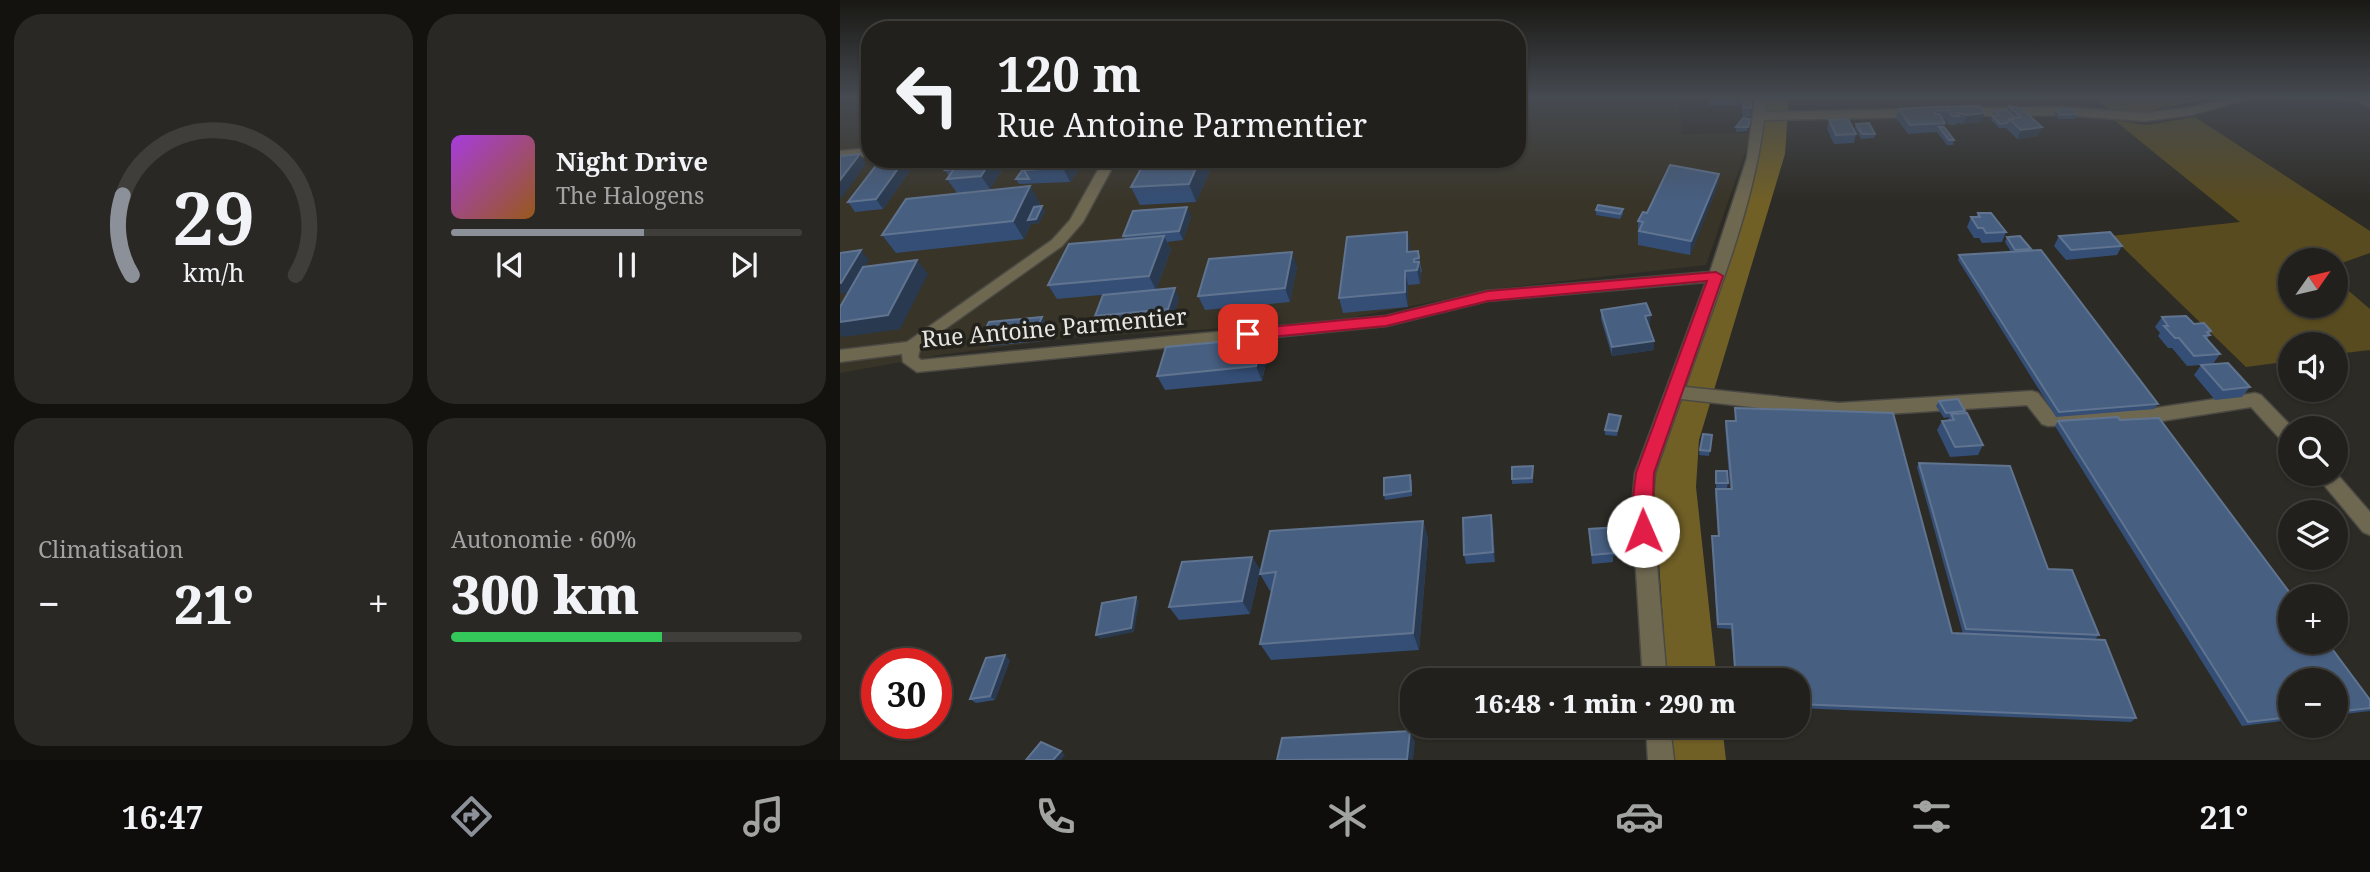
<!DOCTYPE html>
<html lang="fr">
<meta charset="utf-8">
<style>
:root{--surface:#22201c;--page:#2a2825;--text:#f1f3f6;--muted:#a2a3a3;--line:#3f3e3b;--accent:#8c9099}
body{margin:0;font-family:"Noto Serif",serif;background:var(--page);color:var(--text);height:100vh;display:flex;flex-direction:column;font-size:26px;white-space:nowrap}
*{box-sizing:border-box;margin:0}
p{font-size:23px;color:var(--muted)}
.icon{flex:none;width:38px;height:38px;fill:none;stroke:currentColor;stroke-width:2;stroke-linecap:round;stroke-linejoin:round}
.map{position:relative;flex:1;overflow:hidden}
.sheet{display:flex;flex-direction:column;gap:14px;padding:14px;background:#13120f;width:840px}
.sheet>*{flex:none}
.hud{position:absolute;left:21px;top:21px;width:665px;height:147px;border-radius:28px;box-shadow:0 2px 5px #0004,0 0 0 2px var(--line);background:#22201c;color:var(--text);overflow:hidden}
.needle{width:46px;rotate:56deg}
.buttons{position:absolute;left:1438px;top:248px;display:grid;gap:14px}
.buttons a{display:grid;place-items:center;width:70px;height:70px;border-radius:50%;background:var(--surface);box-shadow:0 2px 5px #0004,0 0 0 2px var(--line);font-size:35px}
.speed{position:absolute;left:21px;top:648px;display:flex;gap:14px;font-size:35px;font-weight:700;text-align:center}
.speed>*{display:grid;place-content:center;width:91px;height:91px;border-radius:50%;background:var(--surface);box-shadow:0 2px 5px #0004,0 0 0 2px var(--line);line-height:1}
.speed .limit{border:10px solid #d22;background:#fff;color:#111}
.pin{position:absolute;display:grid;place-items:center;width:60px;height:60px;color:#fff;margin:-30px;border-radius:14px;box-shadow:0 4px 10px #0006}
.me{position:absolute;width:77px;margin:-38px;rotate:359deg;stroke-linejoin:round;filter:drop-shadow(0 0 5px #0008)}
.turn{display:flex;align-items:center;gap:24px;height:147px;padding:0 21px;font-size:32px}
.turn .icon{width:91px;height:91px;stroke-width:2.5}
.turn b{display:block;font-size:49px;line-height:60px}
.big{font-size:52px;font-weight:800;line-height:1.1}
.sheet .card{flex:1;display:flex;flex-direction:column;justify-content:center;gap:10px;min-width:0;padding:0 24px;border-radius:28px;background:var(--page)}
.sheet .dial{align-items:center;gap:0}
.dial svg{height:182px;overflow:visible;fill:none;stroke:var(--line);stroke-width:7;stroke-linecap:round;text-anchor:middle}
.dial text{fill:var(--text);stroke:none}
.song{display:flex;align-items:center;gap:21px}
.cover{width:84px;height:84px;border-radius:10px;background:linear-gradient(135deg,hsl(280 70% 55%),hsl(30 70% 35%))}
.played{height:7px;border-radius:4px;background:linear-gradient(90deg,var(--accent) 55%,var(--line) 55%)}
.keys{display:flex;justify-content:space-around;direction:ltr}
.heat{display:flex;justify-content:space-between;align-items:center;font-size:38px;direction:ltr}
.charge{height:10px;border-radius:5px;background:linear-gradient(90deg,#34c759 60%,var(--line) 0)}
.sheet .tiles{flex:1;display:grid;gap:14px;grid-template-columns:repeat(2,1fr)}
.trip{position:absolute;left:560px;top:668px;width:410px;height:70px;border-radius:28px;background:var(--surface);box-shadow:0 2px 5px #0004,0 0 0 2px var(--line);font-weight:800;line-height:70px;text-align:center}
.dock{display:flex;height:112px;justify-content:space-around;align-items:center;background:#0e0d0b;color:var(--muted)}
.dock .icon{width:49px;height:49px}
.dock .active{color:var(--accent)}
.dock b{font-size:32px;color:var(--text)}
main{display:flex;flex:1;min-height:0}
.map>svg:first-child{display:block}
.built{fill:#383428}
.green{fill:#584b1f}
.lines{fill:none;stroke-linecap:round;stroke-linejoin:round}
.river{fill:#716026;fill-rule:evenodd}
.street-casing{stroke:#4b4943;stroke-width:3}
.street{fill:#6f6851;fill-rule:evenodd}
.wall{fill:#344e75}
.shaded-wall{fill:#293950}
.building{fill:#475f81;stroke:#607490;stroke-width:2}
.route{fill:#e11d48;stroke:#92132f;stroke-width:2}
.labels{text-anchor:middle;stroke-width:7;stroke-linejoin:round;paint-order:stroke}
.street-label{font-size:23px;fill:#e8e6e2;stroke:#23211b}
</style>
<main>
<section class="sheet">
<div class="tiles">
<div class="card dial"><svg viewBox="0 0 100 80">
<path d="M14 69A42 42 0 1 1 86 69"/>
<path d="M14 69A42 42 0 0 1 10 34" stroke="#8c9099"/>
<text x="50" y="56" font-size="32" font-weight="700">29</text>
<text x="50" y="72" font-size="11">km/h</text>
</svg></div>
<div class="card">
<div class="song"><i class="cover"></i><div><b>Night Drive</b><p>The Halogens</p></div></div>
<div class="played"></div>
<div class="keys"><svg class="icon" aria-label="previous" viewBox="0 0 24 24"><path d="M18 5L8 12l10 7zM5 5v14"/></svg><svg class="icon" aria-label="pause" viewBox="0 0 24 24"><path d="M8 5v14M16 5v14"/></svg><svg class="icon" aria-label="next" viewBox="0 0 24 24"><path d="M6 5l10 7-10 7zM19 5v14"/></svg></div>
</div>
<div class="card"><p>Climatisation</p>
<div class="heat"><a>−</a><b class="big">21°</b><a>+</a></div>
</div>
<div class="card"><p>Autonomie · 60%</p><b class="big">300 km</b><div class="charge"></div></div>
</div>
</section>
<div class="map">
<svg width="1530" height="760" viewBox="0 0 1530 760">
<rect width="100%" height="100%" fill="#2d2b25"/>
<!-- built -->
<polygon class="built" points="0,97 30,97 30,159 677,159 677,97 885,97 838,99 842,134 912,133 866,265 663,288 494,321 229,338 100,355 0,373"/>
<!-- green -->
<g class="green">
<polygon points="1251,97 1379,97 1302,112 1269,109"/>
<polygon points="1355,117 1530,231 1530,253 1496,265 1496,261 1451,261 1451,306 1496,306 1496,280 1530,309 1530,350 1496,354 1496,345 1451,345 1451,361 1406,367 1271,236 1400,222 1274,120 1307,125"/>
</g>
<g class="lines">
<!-- river -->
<g class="river">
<polygon points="925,97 949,97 945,154 859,440 856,487 877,681 827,681 814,487 819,440 917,154"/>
<polygon points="830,726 882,726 886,760 832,760"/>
</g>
<defs>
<g id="street">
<path d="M915,97H927L925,112L1080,109L1086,113L1080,117L924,120C913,211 875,300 845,387L999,403L1192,391L1198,393L1213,412L1309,409L1415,393L1421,395L1454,429H1451V445L1444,443L1411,407L1309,423L1208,426L1202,424L1187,405L999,417L841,399L815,473L812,507L827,681H803L792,507L795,473L866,282L647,301L546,326L77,372L63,362L62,354L0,362V350L67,342L212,240L230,220L264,159H277L243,222L222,246L91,339L80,349L78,357L81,360L546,316L647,291L870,272L907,158Z"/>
<polygon points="1397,97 1416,97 1351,115 1305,121 1222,115 1122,116 1116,112 1122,108 1222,107 1305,113 1351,107"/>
<polygon points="1510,97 1530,99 1530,107 1512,99"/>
<polygon points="30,148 30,156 0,159 0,151"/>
<polygon points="1496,473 1530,512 1530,535 1523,532 1475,474"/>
<polygon points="806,726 830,726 834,760 808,760"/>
</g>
</defs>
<!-- street casing -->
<use href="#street" class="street-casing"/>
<!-- street -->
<use href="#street" class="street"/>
</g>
<!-- wall -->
<g class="wall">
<rect x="703" y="97" width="29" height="1"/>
<rect x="757" y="97" width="25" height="1"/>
<polygon points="869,97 910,97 911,108 910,117 903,117 901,105 869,106"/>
<polygon points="1491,97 1522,97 1519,102 1504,103"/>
<polygon points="1140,106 1141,122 1123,124 1117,123 1116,125 1109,125 1105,119 1103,120 1105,123 1104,127 1114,140 1113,145 1107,145 1097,132 1068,134 1056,118 1059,109 1093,110 1094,107"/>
<polygon points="1168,106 1182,109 1198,136 1177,139 1166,128 1159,128 1151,120 1154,111 1167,110"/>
<polygon points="1216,109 1237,114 1235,119 1218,119 1214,113"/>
<polygon points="910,119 907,131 896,132 896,127"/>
<polygon points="989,120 1016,134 1014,143 994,144 987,129"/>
<polygon points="1016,124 1035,134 1034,138 1021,139 1015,128"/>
<polygon points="41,159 73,159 75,163 43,209 15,212 8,202"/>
<polygon points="169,159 150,189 117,193 107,179 109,176 105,170"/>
<polygon points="245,159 230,182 179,184 176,179 189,161"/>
<polygon points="375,159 356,202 300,205 291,187 299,173 294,161"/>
<polygon points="879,174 877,187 850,255 798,245 798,221 807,213"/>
<polygon points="190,186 200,204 199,206 205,211 199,223 191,224 184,239 56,253 42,235"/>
<polygon points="783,209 783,214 780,219 756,215 756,210"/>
<polygon points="1138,213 1166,232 1162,242 1142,243 1139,238 1134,238 1127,227 1131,217 1136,217"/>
<polygon points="351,216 343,240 327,242 331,250 316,290 217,299 208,285 285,239 283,236"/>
<polygon points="567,232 570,246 570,252 578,251 582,272 581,272 581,276 580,284 568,285 568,307 503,313 499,298"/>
<polygon points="1219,236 1282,246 1277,255 1226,260 1214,246"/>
<polygon points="1167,237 1191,249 1190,251 1318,404 1314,409 1216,417 1118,260 1119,255 1171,252 1165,242"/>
<polygon points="457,266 450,302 365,310 358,296"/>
<polygon points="339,298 333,319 260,326 255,316"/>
<polygon points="761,310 810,324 809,325 814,341 814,350 772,356 761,319"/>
<polygon points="202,317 208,327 202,341 149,346 142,336"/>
<polygon points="1322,317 1354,324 1371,331 1367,340 1380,354 1373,364 1410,387 1402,397 1375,400 1354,375 1361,365 1347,366 1332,348 1328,348 1318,336 1320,333 1315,327"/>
<polygon points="423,338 428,353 422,381 325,390 317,376"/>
<polygon points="1099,401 1125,411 1124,413 1143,445 1138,455 1110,457 1097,430 1102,421 1108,420 1109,417 1104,418 1096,406"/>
<polygon points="895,408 1112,633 1296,718 1291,722 957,708 957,681 895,681 891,629 877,628 872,540 872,536 878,536 875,493 876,489 890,489 885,426 886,421 895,421"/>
<polygon points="781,416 777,436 765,435 765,430"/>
<polygon points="1280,420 1530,700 1530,711 1496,715 1496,681 1451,681 1451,720 1402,726 1215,426 1218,421"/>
<polygon points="863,434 872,435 869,456 859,455"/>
<polygon points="1079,463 1208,569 1259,635 1255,639 1123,634 1077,467"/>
<polygon points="693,471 693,483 672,484 672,479"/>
<polygon points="876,471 888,483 887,488 876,488"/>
<polygon points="572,480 572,496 545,500 544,495"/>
<polygon points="583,521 588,539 579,650 431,660 420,644 432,591 430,591 420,574"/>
<polygon points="653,524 655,562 626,564 624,555"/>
<polygon points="749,529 780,546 780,555 773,556 773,562 752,564"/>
<polygon points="412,557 420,570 410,614 339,620 329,607"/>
<polygon points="170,660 155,700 136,703 130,699"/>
</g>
<!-- shaded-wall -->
<g class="shaded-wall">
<polygon points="1145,113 1141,122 1123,124 1127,115"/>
<polygon points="30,126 30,137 23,127"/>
<polygon points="1202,127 1198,136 1177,139 1181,130"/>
<polygon points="20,154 26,164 0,200 0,180"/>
<polygon points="65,159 73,159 75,163 43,209 36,199"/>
<polygon points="152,159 169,159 150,189 141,176"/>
<polygon points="229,159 245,159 230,182 223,168"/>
<polygon points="360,159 375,159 356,202 349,184"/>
<polygon points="879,174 877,187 850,255 851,241"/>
<polygon points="190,186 200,204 193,219 202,206 205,211 199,223 191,224 184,239 173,221"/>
<polygon points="347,207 351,216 343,240 339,231"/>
<polygon points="567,232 570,246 570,266 567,252"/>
<polygon points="324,236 331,250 316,290 309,276"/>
<polygon points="21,250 29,260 9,293 0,294 0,283"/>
<polygon points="452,252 457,266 450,302 445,288"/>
<polygon points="77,260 88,274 60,329 3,337 0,334 0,322"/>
<polygon points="579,262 581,276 580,284 577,270"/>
<polygon points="565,271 568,285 568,307 565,292"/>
<polygon points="335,288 339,298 333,319 328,309"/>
<polygon points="811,315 810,324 805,325 805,316"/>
<polygon points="202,317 208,327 202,341 195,331"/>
<polygon points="423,338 428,353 422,381 416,366"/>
<polygon points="814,341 814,350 772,356 772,347"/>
<polygon points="651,515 653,524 655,562 653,552"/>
<polygon points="583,521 588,539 579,650 573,633"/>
<polygon points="412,557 420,570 410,614 402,601"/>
<polygon points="296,597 299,601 294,632 260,639 256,635"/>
<polygon points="165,655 170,660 155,700 150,696"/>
<polygon points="570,731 575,742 573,760 567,759"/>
<polygon points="221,751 225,755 221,760 213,760"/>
</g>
<!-- building -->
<g class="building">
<polygon points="902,97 910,97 911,108 904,108"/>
<polygon points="1140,106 1145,113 1127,115 1117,113 1119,116 1112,116 1108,110 1098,111 1094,107"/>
<polygon points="1168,106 1182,109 1202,127 1181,130 1169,119 1181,117"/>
<polygon points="1091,107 1096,114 1099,114 1105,123 1070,125 1059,109"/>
<polygon points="1216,109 1232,109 1237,114 1220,115"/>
<polygon points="1166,110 1175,118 1169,119 1167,123 1160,124 1152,116 1159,115 1154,111"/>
<polygon points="30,118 30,126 23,127"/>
<polygon points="903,118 910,119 908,127 896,127"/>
<polygon points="1008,119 1016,134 996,135 989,120"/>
<polygon points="1029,123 1035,134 1022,134 1016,124"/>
<polygon points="1099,127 1104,127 1114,140 1109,140"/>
<polygon points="20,154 0,180 0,156"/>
<polygon points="41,159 65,159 36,199 8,202"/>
<polygon points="112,159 152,159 141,176 107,179 114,169 105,170"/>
<polygon points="191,159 229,159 223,168 184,170"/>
<polygon points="295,159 360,159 349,184 291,187 306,160 294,161"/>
<polygon points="189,161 184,170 189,179 176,179"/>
<polygon points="830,165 879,174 851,241 799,231 803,222 798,221 803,212 807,213"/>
<polygon points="190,186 173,221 42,235 66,199"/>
<polygon points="758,205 783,209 780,214 756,210"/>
<polygon points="202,206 196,219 188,220 194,207"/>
<polygon points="347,207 339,231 283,236 293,211"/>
<polygon points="1138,213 1151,213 1166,232 1146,233 1143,228 1138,228 1131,217 1140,217"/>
<polygon points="567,232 567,252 578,251 579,258 574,259 574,262 579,262 577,270 565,271 565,292 499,298 507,237"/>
<polygon points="1270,232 1282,246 1231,250 1219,236"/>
<polygon points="324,236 309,276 208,285 229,244"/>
<polygon points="1180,236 1191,249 1175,250 1167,237"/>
<polygon points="21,250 1,283 0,283 0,253"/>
<polygon points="1201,250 1318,404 1219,412 1119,255"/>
<polygon points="452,252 445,288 358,296 369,259"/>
<polygon points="77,260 48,315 0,322 0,307 23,267"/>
<polygon points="335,288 328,309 255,316 263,295"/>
<polygon points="806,303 811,315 805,316 814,341 772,347 761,310"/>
<polygon points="1346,316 1354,324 1364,323 1371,331 1367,332 1370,335 1364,336 1380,354 1354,356 1339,338 1335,338 1324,326 1328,326 1322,317"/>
<polygon points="202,317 195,331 142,336 149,322"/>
<polygon points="423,338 416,366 317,376 326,347"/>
<polygon points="1388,363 1410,387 1383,390 1361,365"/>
<polygon points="1118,399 1125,411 1106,413 1099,401"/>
<polygon points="895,408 1053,413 1112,633 1265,640 1296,718 957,704 957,681 896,681 892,624 878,624 872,536 879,536 876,489 892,489 886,421 896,421"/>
<polygon points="1127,413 1143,445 1115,447 1102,421 1114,420 1111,414"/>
<polygon points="769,414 781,416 777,431 765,430"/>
<polygon points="1278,417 1280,420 1319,418 1453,597 1451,597 1451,642 1487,642 1530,700 1530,708 1496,712 1496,681 1451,681 1451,717 1408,722 1218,421"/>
<polygon points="863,434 872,435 870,451 860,450"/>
<polygon points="1079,463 1170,466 1208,569 1232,570 1259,635 1126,629"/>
<polygon points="693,466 692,478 672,479 672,467"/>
<polygon points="876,471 887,471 888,483 876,483"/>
<polygon points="570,475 571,491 544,495 544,478"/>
<polygon points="651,515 653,552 624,555 623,518"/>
<polygon points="583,521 573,633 420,644 436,572 420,574 430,531"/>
<polygon points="778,527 780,546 772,547 773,553 752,555 749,529"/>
<polygon points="412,557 402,601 329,607 342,562"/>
<polygon points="296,597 291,628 256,635 262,603"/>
<polygon points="165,655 150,696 130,699 146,658"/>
<polygon points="570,731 567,759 437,760 442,738"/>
<polygon points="201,742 221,751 213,760 186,760"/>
</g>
<!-- sky -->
<linearGradient id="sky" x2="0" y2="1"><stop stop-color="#191814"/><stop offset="0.48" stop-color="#464a51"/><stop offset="1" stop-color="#464a51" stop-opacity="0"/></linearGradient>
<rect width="1530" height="203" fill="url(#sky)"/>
<!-- route -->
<path class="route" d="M876,272L883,276L814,473C813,486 813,530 810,537L803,539L797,537C788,519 794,493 796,473L867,281L648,301L546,326L408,339L400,334L408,329L546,316L648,291Z"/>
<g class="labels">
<!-- street labels -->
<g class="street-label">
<text transform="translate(214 328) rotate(-5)" y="8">Rue Antoine Parmentier</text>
</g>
</g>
</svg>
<div class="buttons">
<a><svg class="needle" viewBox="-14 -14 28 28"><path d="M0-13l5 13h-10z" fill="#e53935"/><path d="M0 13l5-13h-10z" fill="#a2a3a3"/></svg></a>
<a><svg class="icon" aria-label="sound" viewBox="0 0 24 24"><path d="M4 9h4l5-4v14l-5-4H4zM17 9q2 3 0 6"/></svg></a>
<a><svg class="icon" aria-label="search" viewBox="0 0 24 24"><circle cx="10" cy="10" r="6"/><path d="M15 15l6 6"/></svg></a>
<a><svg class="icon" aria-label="layers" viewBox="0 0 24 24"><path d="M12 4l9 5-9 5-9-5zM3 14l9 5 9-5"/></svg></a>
<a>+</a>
<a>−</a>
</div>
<div class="speed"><div class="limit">30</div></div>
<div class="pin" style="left:408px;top:334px;background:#d93025"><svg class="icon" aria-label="arrive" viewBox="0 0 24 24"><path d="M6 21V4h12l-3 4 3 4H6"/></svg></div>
<svg class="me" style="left:803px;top:531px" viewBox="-20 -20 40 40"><circle r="19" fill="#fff"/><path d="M0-13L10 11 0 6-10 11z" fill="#e11d48"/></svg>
<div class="trip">16:48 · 1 min · 290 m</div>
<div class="hud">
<div class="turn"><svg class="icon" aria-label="left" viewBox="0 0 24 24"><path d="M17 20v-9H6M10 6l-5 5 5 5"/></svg><div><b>120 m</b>Rue Antoine Parmentier</div></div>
</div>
</div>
</main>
<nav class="dock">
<b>16:47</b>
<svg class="icon active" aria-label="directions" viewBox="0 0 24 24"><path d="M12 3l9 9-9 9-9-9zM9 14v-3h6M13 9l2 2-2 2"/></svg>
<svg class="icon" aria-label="music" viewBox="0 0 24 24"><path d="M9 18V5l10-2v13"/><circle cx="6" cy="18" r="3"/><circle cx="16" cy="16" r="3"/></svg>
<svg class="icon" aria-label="phone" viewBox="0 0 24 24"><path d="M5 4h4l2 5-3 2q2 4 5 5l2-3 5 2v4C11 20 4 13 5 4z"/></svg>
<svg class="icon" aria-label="climate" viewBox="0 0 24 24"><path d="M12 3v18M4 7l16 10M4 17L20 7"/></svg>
<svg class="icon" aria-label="car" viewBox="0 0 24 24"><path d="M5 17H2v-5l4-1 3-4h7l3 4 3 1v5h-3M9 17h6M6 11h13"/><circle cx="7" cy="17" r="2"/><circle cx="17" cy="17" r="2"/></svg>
<svg class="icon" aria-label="filters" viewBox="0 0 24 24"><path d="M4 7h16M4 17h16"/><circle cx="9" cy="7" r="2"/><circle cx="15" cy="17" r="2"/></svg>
<b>21°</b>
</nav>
